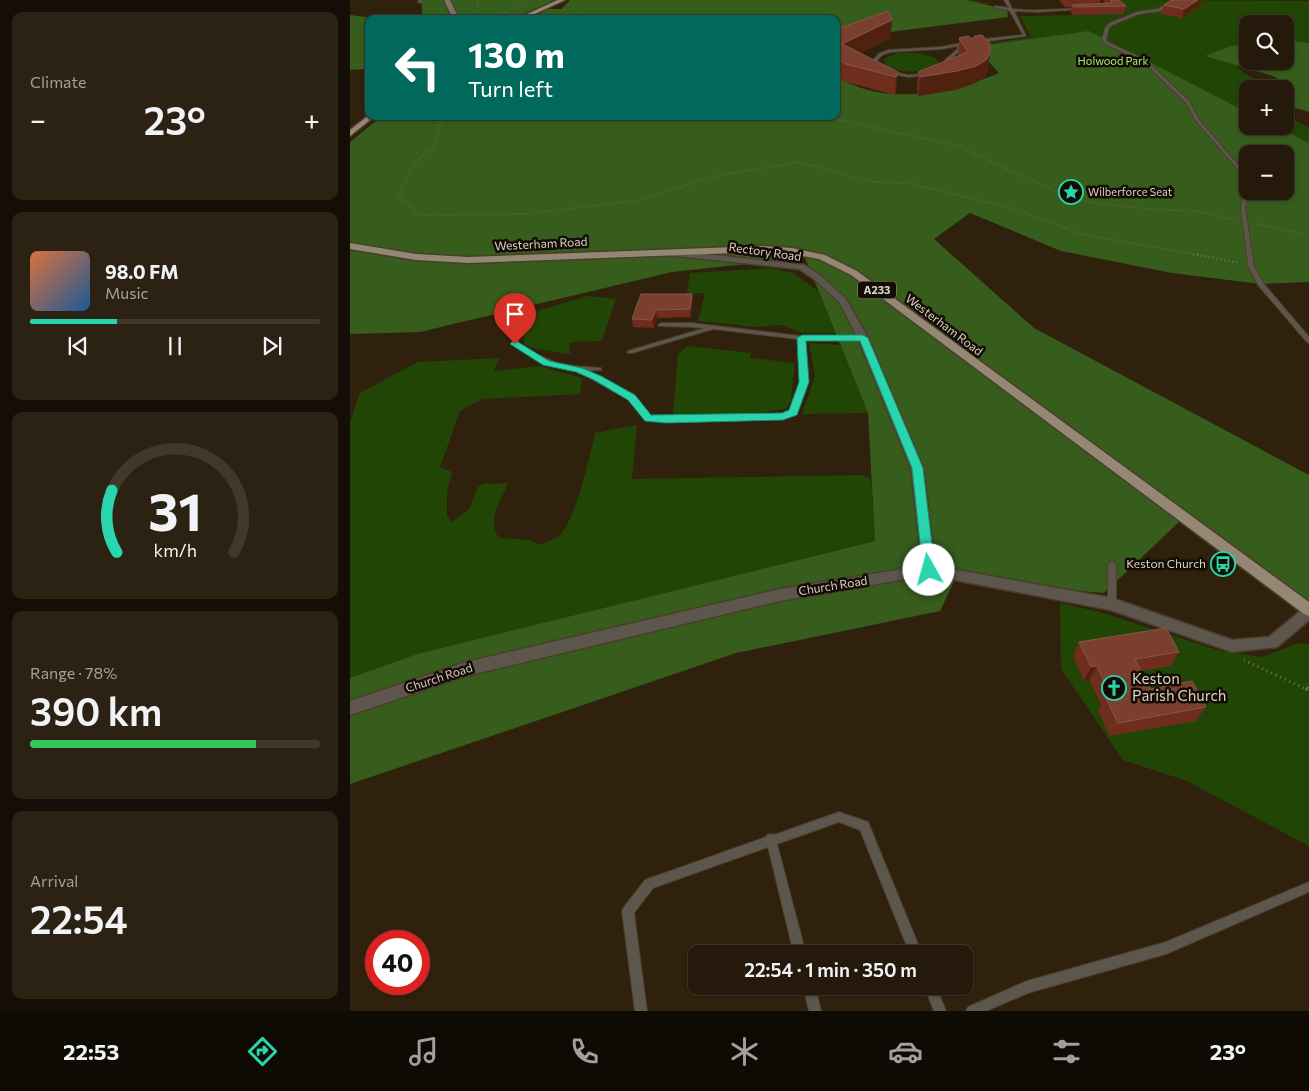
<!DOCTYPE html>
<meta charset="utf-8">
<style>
:root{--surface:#24190a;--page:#2c2213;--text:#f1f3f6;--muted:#a3a09c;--line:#41382b;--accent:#28d5ad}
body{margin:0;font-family:Commissioner,sans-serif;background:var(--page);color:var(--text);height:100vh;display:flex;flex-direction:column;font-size:19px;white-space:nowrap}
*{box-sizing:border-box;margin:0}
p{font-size:16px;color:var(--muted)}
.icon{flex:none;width:28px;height:28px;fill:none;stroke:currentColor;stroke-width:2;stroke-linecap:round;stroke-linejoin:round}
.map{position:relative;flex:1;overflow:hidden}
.sheet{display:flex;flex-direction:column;gap:12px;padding:12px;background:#140e06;width:350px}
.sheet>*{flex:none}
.banner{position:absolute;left:15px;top:15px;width:475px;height:105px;border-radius:10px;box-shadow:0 1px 4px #0004,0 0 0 1px var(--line);background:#00695c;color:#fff;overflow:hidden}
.fabs{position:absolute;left:889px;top:15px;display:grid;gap:10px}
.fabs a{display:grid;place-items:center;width:55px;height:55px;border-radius:10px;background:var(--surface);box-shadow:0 1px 4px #0004,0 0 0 1px var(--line);font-size:25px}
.speed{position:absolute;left:15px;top:930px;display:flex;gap:10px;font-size:25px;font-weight:700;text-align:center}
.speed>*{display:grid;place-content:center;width:65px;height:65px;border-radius:50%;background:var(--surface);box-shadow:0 1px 4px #0004,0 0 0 1px var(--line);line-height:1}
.speed .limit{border:8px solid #d22;background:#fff;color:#111}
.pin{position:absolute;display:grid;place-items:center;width:42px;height:42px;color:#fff;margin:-51px -21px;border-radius:50% 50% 50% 0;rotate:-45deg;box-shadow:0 0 5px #0007}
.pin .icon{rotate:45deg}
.me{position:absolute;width:55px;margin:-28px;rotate:353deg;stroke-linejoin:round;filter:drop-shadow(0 0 4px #0008)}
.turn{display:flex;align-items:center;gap:18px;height:105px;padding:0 20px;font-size:22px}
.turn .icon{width:65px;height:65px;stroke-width:2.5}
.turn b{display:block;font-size:35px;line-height:42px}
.big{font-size:38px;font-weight:600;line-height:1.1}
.sheet .tile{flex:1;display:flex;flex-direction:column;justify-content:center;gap:8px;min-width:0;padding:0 18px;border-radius:10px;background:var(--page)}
.sheet .dial{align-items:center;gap:0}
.dial svg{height:130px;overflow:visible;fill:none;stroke:var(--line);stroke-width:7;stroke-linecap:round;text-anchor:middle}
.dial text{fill:var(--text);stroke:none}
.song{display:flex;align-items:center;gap:15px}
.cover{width:60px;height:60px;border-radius:8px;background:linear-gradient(135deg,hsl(20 70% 55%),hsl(210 70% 35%))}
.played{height:5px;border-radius:2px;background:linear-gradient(90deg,var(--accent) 30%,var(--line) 30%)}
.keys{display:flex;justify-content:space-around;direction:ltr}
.heat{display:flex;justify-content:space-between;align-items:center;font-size:28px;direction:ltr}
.charge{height:8px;border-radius:4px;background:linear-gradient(90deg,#34c759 78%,var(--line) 0)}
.trip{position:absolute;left:338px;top:945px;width:285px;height:50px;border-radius:10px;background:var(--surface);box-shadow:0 1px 4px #0004,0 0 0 1px var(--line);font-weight:600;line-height:50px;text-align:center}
.tab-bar{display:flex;height:80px;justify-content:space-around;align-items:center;background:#0e0a04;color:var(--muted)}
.tab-bar .icon{width:35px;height:35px}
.tab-bar .selected{color:var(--accent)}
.tab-bar b{font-size:22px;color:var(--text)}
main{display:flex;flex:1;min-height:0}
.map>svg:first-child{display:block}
.green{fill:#214505;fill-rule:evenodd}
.forest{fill:#365d1c;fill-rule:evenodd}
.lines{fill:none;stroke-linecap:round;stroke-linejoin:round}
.service-casing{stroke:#4c3d2b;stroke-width:2}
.tertiary-casing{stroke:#4c3d2b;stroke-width:3}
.secondary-casing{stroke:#4c3d2b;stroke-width:3}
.primary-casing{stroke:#4c3d2b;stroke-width:3}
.path-far4{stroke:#7b6e5d;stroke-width:1;stroke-dasharray:0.5 2;stroke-linecap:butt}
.path-far3{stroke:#7b6e5d;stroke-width:2;stroke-dasharray:0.5 2.5;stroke-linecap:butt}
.path-far2{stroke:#7b6e5d;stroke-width:2.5;stroke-dasharray:1 3;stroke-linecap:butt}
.path-far1{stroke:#7b6e5d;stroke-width:3;stroke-dasharray:1 4;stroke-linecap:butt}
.path{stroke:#7b6e5d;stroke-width:4.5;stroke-dasharray:2 5;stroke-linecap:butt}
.service{fill:#5c564c;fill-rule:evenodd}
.tertiary{fill:#5c564c;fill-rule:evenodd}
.secondary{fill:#7c7363;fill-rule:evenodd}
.primary{fill:#948874;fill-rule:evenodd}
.wall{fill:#6e2d1d}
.shaded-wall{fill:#50210f}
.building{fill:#7a3f2f;stroke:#895647}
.route{fill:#28d5ad;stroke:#1a8a70}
.labels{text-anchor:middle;stroke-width:5;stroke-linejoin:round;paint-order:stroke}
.far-park-label{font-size:11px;fill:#a4ea7c;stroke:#120c05}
.far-poi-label{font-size:11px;fill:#dcd2c6;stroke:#120c05;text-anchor:start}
.shield{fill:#120c05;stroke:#9f978c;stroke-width:1}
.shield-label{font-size:11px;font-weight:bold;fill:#dcd2c6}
.street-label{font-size:12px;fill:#dcd2c6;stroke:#120c05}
.poi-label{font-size:12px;fill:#dcd2c6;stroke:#120c05;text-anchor:end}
.near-poi-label{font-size:15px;fill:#dcd2c6;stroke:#120c05;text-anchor:start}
</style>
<main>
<section class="sheet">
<div class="tile"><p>Climate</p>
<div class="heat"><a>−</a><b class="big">23°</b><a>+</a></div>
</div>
<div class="tile">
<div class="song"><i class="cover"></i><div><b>98.0 FM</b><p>Music</p></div></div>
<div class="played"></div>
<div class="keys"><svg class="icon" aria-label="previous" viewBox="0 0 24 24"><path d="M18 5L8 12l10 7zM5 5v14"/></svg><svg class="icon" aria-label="pause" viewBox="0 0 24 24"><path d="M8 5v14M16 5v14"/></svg><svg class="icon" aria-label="next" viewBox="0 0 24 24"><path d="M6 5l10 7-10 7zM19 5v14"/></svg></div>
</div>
<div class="tile dial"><svg viewBox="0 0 100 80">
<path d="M14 69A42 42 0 1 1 86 69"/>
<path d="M14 69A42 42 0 0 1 11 31" stroke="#28d5ad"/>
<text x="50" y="56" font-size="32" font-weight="700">31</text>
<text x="50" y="72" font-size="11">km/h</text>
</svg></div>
<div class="tile"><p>Range · 78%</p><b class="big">390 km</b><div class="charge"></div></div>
<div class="tile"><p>Arrival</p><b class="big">22:54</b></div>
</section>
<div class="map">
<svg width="959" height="1011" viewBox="0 0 959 1011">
<rect width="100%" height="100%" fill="#30210d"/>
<!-- green -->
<g class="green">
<polygon points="762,0 959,1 959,43 935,40 935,24 898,24 897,44 880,46 856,56 885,64 894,73 922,89 898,89 897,112 830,78 898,191 935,191 959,208 849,192 664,69 634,44 681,37 670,16 777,14"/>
<path d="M547,53H568L586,58L590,65C571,74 556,73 536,67L534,59Z"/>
<polygon points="935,115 959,128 959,143 926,126 935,126"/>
<polygon points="422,268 443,273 468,291 485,333 452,333 431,325 405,327 348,321 355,293 337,294 340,273"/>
<polygon points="237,296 266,299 252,341 219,342 220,354 185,349 174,344 173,315"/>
<polygon points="459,343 490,345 518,413 452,414 465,376"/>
<polygon points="338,346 401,353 400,358 445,363 441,400 436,409 399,414 323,414 328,354"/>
<path d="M150,358L143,371L190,366L232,378L230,394L132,399L110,411L90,467L102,472L97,492V516L102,522L119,509L128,487L133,484L158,483C151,502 136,519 149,538L181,540L190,545C195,542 203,540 208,537C225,523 240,456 245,433L287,425L282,479L512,475L521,479L525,541L67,654L0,678V422L10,393L68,362Z"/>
<path d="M710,603L750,612L871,651L913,657L948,643L959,644V846L837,781L773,760L711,669ZM777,674L791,703L753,710L739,680Z"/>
</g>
<!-- forest -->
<g class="forest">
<polygon points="72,0 205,0 162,19 39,19 72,15"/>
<polygon points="220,0 617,0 657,10 658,17 547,31 507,39 486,52 486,19 180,19 198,9 211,9"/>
<polygon points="0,15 33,19 19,19 19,71 14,69 0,70"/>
<path d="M739,31L897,112L898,126H926L959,143V282L910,284L822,273L711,251L620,213L584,239L684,328L959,475V610L830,521L754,593L605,580L590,611L386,653L0,784V678L67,654L525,541L518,413L455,258L322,272L70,332L0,334V142L32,116H486V75C531,108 602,93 649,73L638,61L631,46ZM898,154H935V191H898Z"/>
<polygon points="935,40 959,43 959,112 935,105 935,89 924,89 940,86 923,76 855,56 880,46 897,44 898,61 935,61"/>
</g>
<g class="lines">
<defs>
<g id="service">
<polygon points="69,0 73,0 71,3 68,2"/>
<path d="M654,0H658L662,9C685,12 708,9 730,8L732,9L688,12L664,11L676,36L610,45L612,49L599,60L600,63L595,70L593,69L596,63L595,60L608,49L607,46L591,49L540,52L532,55L527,60L531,67L529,68L523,60L530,53L539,50L591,47L634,39L673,35L660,11L644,7L646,6L659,8Z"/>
<polygon points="823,0 827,0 810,11 789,14 762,25 759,28 756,40 757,42 796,60 839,101 849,120 896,174 898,191 895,208 904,266 913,283 959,337 959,343 957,342 908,285 898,266 891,208 894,190 892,174 846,121 836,103 794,62 755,44 752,40 755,28 760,23 787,12 808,9"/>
<polygon points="539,71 558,75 577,74 579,75 558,77 538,73"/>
<polygon points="311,323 341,323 451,336 513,336 516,338 513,340 454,340 457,382 446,415 433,418 316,422 296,420 279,400 226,370 214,369 193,362 174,352 162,344 163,330 164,329 168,329 168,343 188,355 207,363 224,366 251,368 251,370 236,371 283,396 300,416 316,418 433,414 441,412 451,382 448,339 363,329 282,353 278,353 278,351 355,328 341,327 309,326 308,325"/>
<polygon points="762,562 765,563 766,565 766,604 765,606 762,607 759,606 758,604 758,565 759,563"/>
<polygon points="489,812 518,822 572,954 560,954 510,830 489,822 427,844 456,954 444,954 418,847 303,888 284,913 297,1011 285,1011 272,911 274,907 295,880 416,837 417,835 421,834 424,835"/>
<polygon points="959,882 959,892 816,954 678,993 636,1011 616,1011 618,1007 677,981 816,942"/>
<polygon points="453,986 465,986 471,1011 459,1011"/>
<polygon points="574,986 586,986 596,1011 584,1011"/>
</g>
<polygon id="tertiary" points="319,250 454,265 470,275 496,299 518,338 573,468 585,566 762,598 882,640 919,637 954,608 959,606 959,620 927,647 882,652 761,610 579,575 430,601 116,676 0,715 0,701 116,662 430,589 572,566 561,468 508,338 489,302 464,279 449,269 316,255 316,251"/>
<polygon id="secondary" points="94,0 100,0 109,19 103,19"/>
<g id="primary">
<polygon points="208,0 215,0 174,19 166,19"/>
<polygon points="19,115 25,116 0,136 0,130"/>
<polygon points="0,243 66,254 118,257 412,246 442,248 475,255 507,271 959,602 959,616 954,614 501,275 469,259 442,254 412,252 118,263 66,260 0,249"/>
</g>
</defs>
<!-- service casing -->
<use href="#service" class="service-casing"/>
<!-- tertiary casing -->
<use href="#tertiary" class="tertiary-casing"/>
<!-- secondary casing -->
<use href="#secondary" class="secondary-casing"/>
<!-- primary casing -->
<use href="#primary" class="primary-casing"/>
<!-- path-far4 -->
<g class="path-far4">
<polyline points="128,0 127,15 140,19"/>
<polyline points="622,0 638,4"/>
<polyline points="221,5 231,13 245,19"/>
<polyline points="57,16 59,19"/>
<polyline points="141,19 178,0"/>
</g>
<!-- path-far3 -->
<g class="path-far3">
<polyline points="92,116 85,146 65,162 48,195 69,215 177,214 290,200 366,176 449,162 522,182 558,183 668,210 730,234 849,255"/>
<polyline points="474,116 611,147 673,177 720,197 738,202 799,209 846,211 885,220"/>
<polyline points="906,224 959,235"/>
</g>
<!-- path-far2 -->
<polyline class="path-far2" points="843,254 889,263"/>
<!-- path-far1 -->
<polyline class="path-far1" points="894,660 958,690"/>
<!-- path -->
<polyline class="path" points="956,688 959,690"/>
<!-- service -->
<use href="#service" class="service"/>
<!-- tertiary -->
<use href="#tertiary" class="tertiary"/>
<!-- secondary -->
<use href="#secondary" class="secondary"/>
<!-- primary -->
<use href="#primary" class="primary"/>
</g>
<!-- wall -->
<g class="wall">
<polygon points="709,0 751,0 750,3 755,3 753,0 769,0 776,6 774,14 722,15 721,12 722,7 715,7"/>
<polygon points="814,5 851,5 832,18 811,14"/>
<polygon points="486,31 541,38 510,53 548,72 546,90 545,95 496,82 486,76"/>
<polygon points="609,38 622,39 638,71 634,78 623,84 605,90 568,96 567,90 568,72 608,56"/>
<polygon points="342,294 343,301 341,317 307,318 304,328 283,327 282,319"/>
<polygon points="729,642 829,652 820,666 791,671 800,689 856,707 846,721 759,736 748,710 751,705 739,680 734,681 723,656"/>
</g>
<!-- shaded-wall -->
<g class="shaded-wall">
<polygon points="848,0 852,0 851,5 832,18 834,9"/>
<polygon points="542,20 541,38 492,62 492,44"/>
<polygon points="640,53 638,71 634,78 623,84 605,90 568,96 570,77"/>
<polygon points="548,72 546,90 545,95 546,77"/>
<polygon points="342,294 343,301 341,317 340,309"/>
<polygon points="306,310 307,318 304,328 302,320"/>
<polygon points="747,666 739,680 734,681 741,667"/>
</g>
<!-- building -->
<g class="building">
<polygon points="761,0 769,0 776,6 724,7 722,5 760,3 762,1"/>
<polygon points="822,0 848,0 834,9 814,5"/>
<polygon points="538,11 542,20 492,44 548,72 546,77 496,64 486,58 486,31 490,28"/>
<polygon points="632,35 640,43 640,53 636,60 626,66 607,71 570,77 568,72 618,52 609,38 618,36 622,39 625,36"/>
<polygon points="291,294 342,294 340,309 306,310 302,320 282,319"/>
<polygon points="816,628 829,652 785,659 800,689 842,681 856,707 768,723 755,696 761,696 747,666 741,667 729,642"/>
</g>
<!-- route -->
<polygon class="route" points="452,335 513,335 518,338 573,468 585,570 583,574 575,574 573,570 562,468 510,341 456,341 459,382 447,415 433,420 316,423 295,421 278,400 244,380 226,372 193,365 160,344 162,342 168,342 199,361 232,368 251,376 285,395 301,415 432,413 439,410 449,382 447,338"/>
<!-- icons -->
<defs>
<symbol id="sight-ring" viewBox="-11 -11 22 22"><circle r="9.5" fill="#120c05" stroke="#28d5ad" stroke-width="1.5"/><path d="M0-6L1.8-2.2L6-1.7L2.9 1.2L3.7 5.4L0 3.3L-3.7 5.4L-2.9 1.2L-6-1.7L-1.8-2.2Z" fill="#28d5ad"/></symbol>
<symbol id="bus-ring" viewBox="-11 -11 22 22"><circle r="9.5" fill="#120c05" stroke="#28d5ad" stroke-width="1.5"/><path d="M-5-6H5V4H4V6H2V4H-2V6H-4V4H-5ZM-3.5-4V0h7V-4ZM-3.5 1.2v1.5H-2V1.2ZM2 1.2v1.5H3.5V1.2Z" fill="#28d5ad"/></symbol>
<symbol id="church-ring" viewBox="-11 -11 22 22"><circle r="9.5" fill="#120c05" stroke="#28d5ad" stroke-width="1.5"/><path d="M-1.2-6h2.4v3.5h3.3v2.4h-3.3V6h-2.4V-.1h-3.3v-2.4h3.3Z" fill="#28d5ad"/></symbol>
</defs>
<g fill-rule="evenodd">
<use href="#sight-ring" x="707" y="178" width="28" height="28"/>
<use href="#bus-ring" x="859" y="550" width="28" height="28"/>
<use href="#church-ring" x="750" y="674" width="28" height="28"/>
</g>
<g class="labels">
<!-- far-park labels -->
<g class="far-park-label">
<text x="763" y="65">Holwood Park</text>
</g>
<!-- far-poi labels -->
<g class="far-poi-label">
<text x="738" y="196">Wilberforce Seat</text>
</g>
<!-- shield labels -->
<rect class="shield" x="508" y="281.5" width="38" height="17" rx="4"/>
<g class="shield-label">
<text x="527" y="294">A233</text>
</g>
<!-- street labels -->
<g class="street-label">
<text transform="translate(191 244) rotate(-3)" y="4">Westerham Road</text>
<text transform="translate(415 252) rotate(8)" y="4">Rectory Road</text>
<text transform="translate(594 325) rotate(37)" y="4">Westerham Road</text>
<text transform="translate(483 586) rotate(-9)" y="4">Church Road</text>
<text transform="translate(89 678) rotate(-18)" y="4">Church Road</text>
</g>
<!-- poi labels -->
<g class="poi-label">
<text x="856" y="568">Keston Church</text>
</g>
<!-- near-poi labels -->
<g class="near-poi-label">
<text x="782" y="684">Keston<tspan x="782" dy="17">Parish Church</tspan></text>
</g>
</g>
</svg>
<div class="fabs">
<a><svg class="icon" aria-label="search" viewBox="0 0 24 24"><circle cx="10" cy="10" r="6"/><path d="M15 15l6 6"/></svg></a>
<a>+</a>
<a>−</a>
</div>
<div class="speed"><div class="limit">40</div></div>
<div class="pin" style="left:165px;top:344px;background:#d93025"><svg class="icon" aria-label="arrive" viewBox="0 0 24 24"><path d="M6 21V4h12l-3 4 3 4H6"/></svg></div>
<svg class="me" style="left:579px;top:570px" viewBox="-20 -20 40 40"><circle r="19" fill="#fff"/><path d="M0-13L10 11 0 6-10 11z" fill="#28d5ad"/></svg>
<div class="trip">22:54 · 1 min · 350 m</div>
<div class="banner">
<div class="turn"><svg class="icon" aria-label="left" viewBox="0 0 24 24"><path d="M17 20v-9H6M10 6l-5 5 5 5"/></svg><div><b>130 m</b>Turn left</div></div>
</div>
</div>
</main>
<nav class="tab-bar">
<b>22:53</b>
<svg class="icon selected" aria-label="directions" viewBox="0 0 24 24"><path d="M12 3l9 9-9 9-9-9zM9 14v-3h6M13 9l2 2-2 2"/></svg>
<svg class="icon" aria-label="music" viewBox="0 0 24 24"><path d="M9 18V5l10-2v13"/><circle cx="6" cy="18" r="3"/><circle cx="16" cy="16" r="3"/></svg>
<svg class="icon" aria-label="phone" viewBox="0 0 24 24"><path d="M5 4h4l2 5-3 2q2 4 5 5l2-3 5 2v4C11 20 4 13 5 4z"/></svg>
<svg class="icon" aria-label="climate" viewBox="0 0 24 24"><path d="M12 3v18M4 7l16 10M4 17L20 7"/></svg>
<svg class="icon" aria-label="car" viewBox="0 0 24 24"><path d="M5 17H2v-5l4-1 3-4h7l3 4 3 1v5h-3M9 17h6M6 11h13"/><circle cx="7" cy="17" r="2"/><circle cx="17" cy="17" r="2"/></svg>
<svg class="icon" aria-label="filters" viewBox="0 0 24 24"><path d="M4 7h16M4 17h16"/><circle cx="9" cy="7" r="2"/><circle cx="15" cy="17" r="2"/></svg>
<b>23°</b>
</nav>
